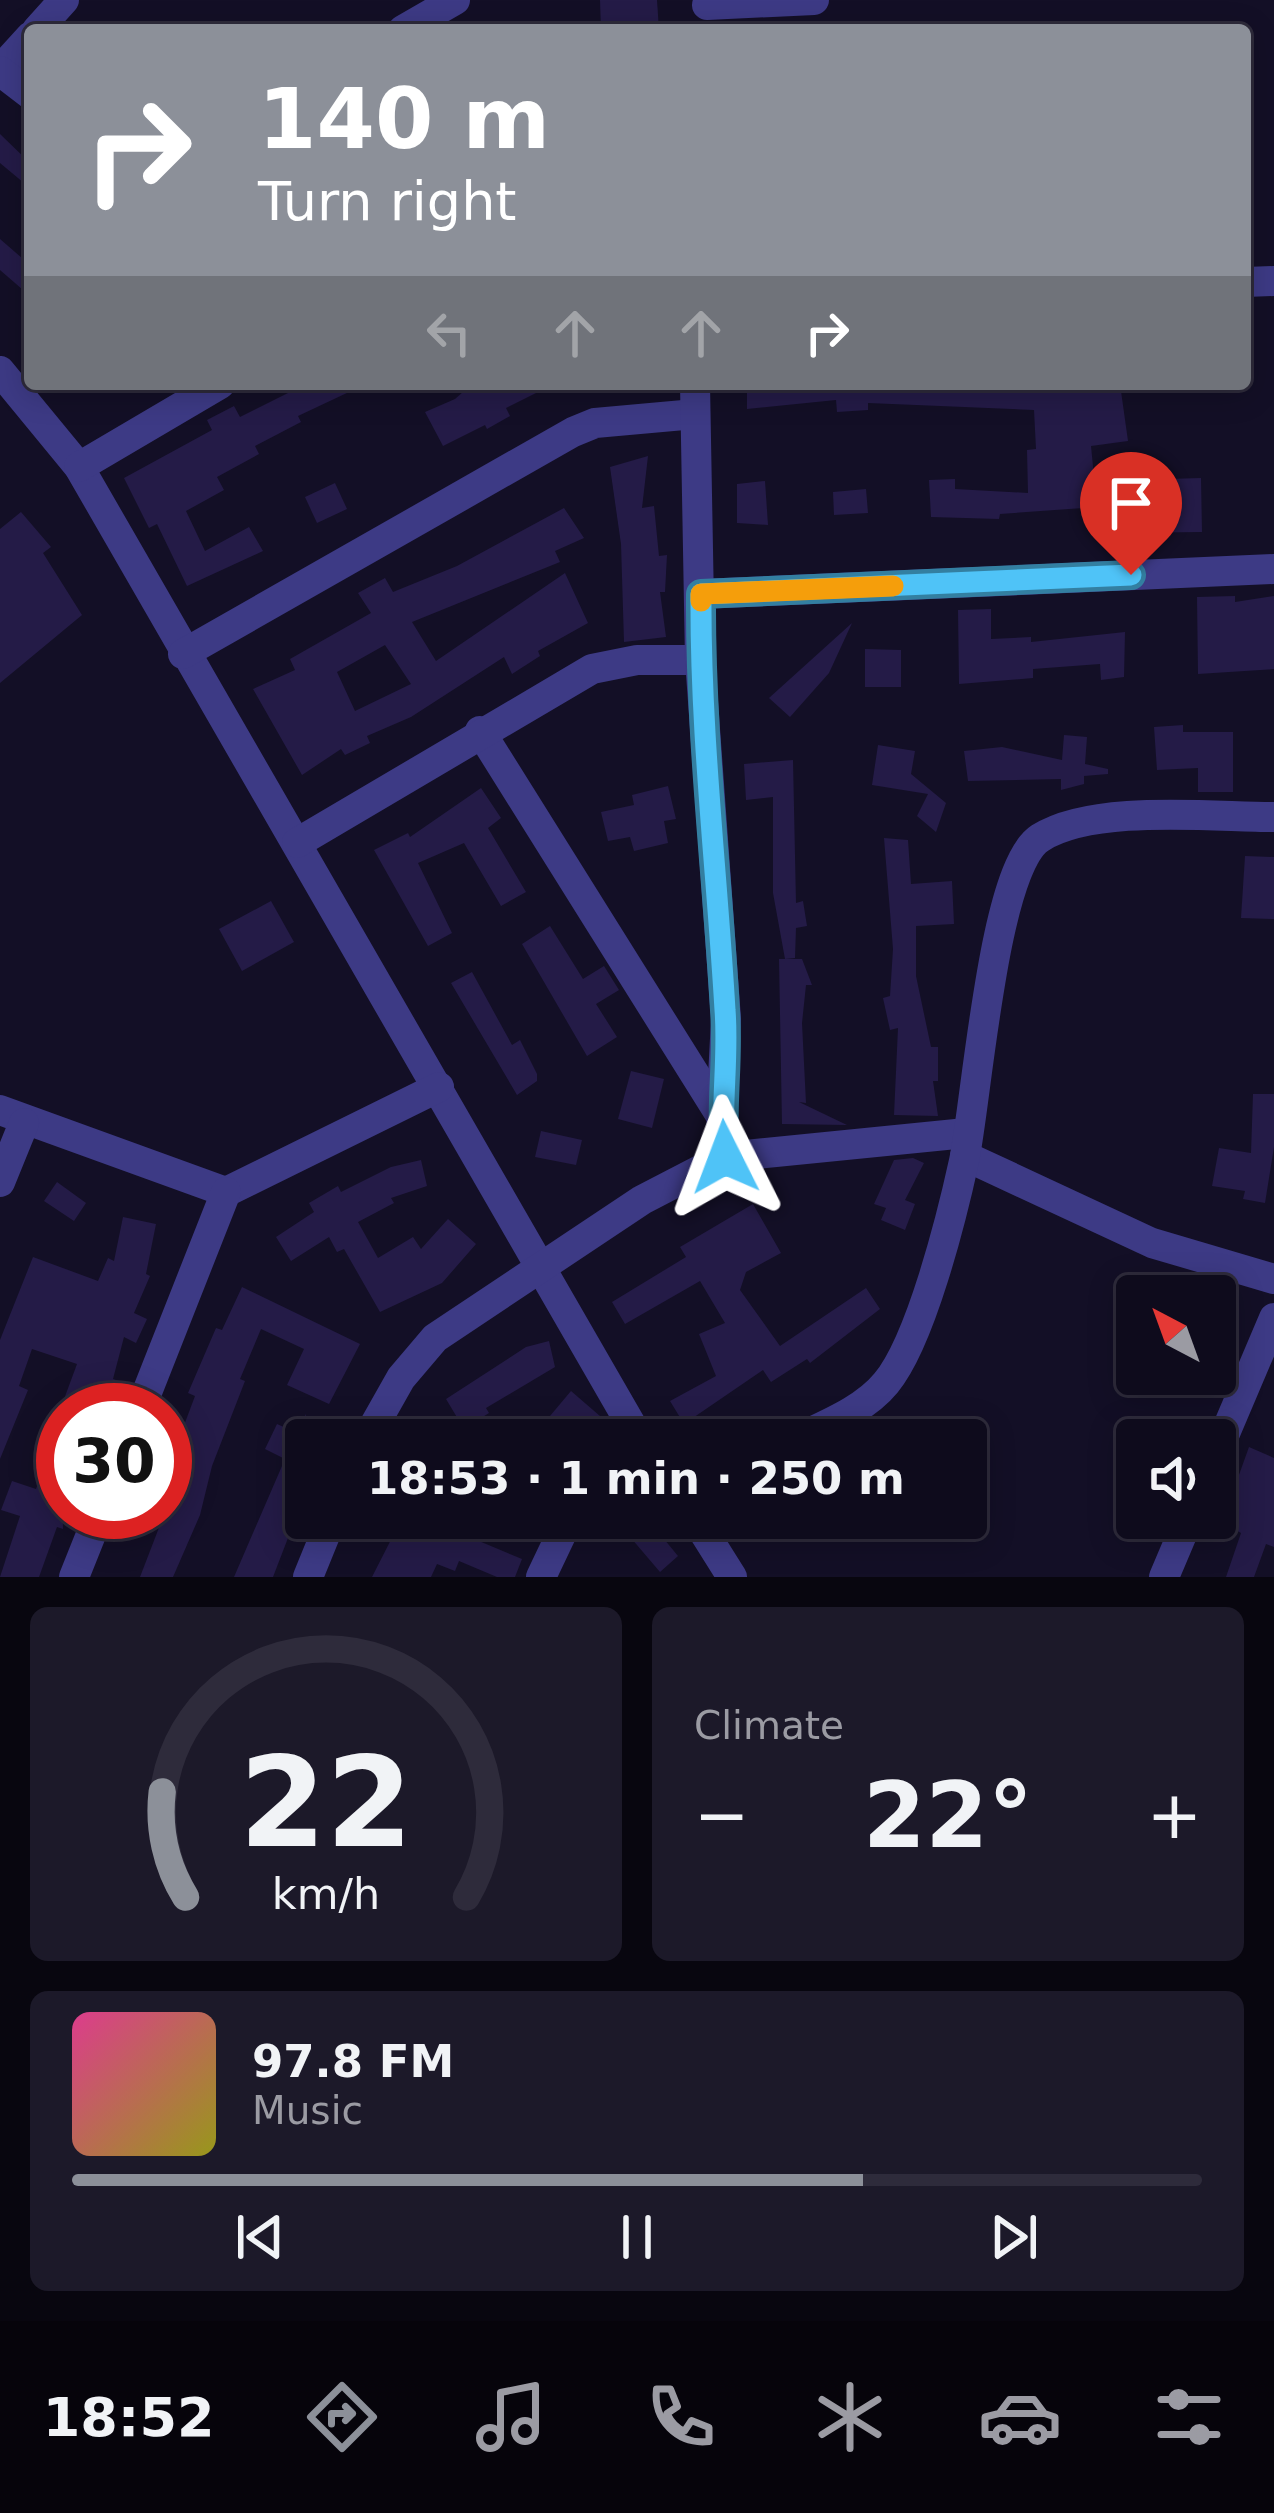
<!DOCTYPE html>
<meta charset="utf-8">
<style>
:root{--surface:#0e0b1c;--page:#1c1929;--text:#f1f3f6;--muted:#9b9ba3;--line:#2e2b3b;--accent:#8c9099}
body{margin:0;font-family:"DejaVu Sans",sans-serif;background:var(--page);color:var(--text);height:100vh;display:flex;flex-direction:column;font-size:45px;white-space:nowrap}
*{box-sizing:border-box;margin:0}
p{font-size:39px;color:var(--muted)}
.icon{flex:none;width:66px;height:66px;fill:none;stroke:currentColor;stroke-width:2;stroke-linecap:round;stroke-linejoin:round}
.map{position:relative;height:1577px;overflow:hidden}
.drawer{display:flex;flex-direction:column;gap:30px;padding:30px;background:#08060f;flex:1}
.drawer>*{flex:none}
.banner{position:absolute;left:24px;top:24px;width:1227px;height:366px;border-radius:12px;box-shadow:0 6px 30px #0003,0 0 0 3px var(--line);background:#8c9099;color:#fff;overflow:hidden}
.needle{width:78px;rotate:319deg}
.fabs{position:absolute;left:1116px;top:1275px;display:grid;gap:24px}
.fabs a{display:grid;place-items:center;width:120px;height:120px;border-radius:12px;background:var(--surface);box-shadow:0 6px 30px #0003,0 0 0 3px var(--line);font-size:60px}
.speed{position:absolute;left:36px;top:1383px;display:flex;gap:24px;font-size:60px;font-weight:700;text-align:center}
.speed>*{display:grid;place-content:center;width:156px;height:156px;border-radius:50%;background:var(--surface);box-shadow:0 6px 30px #0003,0 0 0 3px var(--line);line-height:1}
.speed .limit{border:18px solid #d22;background:#fff;color:#111}
.pin{position:absolute;display:grid;place-items:center;width:102px;height:102px;color:#fff;margin:-123px -51px;border-radius:50% 50% 50% 0;rotate:-45deg;box-shadow:0 0 12px #0007}
.pin .icon{rotate:45deg}
.me{position:absolute;width:132px;margin:-66px;rotate:357deg;stroke-linejoin:round;filter:drop-shadow(0 0 9px #0008)}
.turn{display:flex;align-items:center;gap:42px;height:252px;padding:0 36px;font-size:54px}
.turn .icon{width:156px;height:156px;stroke-width:2.5}
.turn b{display:block;font-size:84px;line-height:102px}
.lanes{display:flex;align-items:center;height:114px;padding:0 36px;background:#0003;justify-content:center;gap:60px;direction:ltr}
.lanes .off{opacity:.35}
.big{font-size:90px;font-weight:800;line-height:1.1}
.drawer .tile{flex:1;display:flex;flex-direction:column;justify-content:center;gap:18px;min-width:0;padding:0 42px;border-radius:18px;background:var(--page)}
.drawer .dial{align-items:center;gap:0}
.dial svg{height:312px;overflow:visible;fill:none;stroke:var(--line);stroke-width:7;stroke-linecap:round;text-anchor:middle}
.dial text{fill:var(--text);stroke:none}
.song{display:flex;align-items:center;gap:36px}
.cover{width:144px;height:144px;border-radius:18px;background:linear-gradient(135deg,hsl(330 70% 55%),hsl(60 70% 35%))}
.played{height:12px;border-radius:6px;background:linear-gradient(90deg,var(--accent) 70%,var(--line) 70%)}
.keys{display:flex;justify-content:space-around;direction:ltr}
.heat{display:flex;justify-content:space-between;align-items:center;font-size:66px;direction:ltr}
.drawer .tiles{flex:1;display:grid;gap:30px;grid-template-columns:1fr 1fr}
.tile:last-child{grid-column:span 2}
.trip{position:absolute;left:285px;top:1419px;width:702px;height:120px;border-radius:12px;background:var(--surface);box-shadow:0 6px 30px #0003,0 0 0 3px var(--line);font-weight:800;line-height:120px;text-align:center}
.menu{display:flex;height:192px;justify-content:space-around;align-items:center;background:#06040b;color:var(--muted)}
.menu .icon{width:84px;height:84px}
.menu .on{color:var(--accent)}
.menu b{font-size:54px;color:var(--text)}
.map>svg:first-child{display:block}
.building{fill:#241b47;fill-rule:evenodd}
.lines{fill:none;stroke-linecap:round;stroke-linejoin:round}
.minor{stroke:#3d3a85;stroke-width:30}
.route-casing{stroke:#337fa1;stroke-width:30}
.route{stroke:#4fc3f7;stroke-width:21}
.slow{stroke:#f59e0b;stroke-width:21}
</style>
<div class="map">
<svg width="1274" height="1577" viewBox="0 0 1274 1577">
<rect width="100%" height="100%" fill="#130f26"/>
<!-- building -->
<g class="building">
<polygon points="600,0 657,0 659,30 601,30"/>
<polygon points="0,134 30,163 30,188 0,163"/>
<polygon points="0,239 30,265 30,296 0,270"/>
<polygon points="306,384 366,384 298,416 301,422 255,446 259,454 217,477 224,490 186,511 205,551 249,527 263,551 187,586 157,524 149,528 124,478 212,430 207,420 234,406 240,417"/>
<polygon points="472,384 554,384 506,408 510,416 487,429 485,425 443,446 425,412 455,399"/>
<polygon points="747,384 1120,384 1128,441 1091,446 1097,507 1000,514 999,519 931,517 929,480 955,479 955,489 1028,493 1027,450 1036,449 1034,410 868,403 868,410 837,412 836,400 747,409"/>
<polygon points="648,456 642,508 654,506 659,556 667,555 665,592 660,592 666,637 624,642 621,544 610,467"/>
<polygon points="1201,478 1202,532 1122,533 1123,488 1168,489 1167,479"/>
<polygon points="765,481 768,525 737,523 737,484"/>
<polygon points="335,483 347,509 317,523 305,497"/>
<polygon points="866,489 868,513 834,515 833,492"/>
<path d="M564,508L584,538L555,551L560,562L412,622L436,661L565,573L588,623L538,651L540,656L512,674L504,657L411,717L367,736L370,743L345,755L341,749L302,775L253,689L295,670L290,659L371,613L358,593L385,578L393,592L457,566ZM385,645L411,684L355,711L337,672Z"/>
<polygon points="21,512 51,547 43,553 82,615 0,683 0,529"/>
<polygon points="1235,596 1235,602 1274,596 1274,669 1198,674 1197,597"/>
<polygon points="991,609 991,639 1031,637 1031,642 1125,632 1124,677 1101,680 1100,664 1033,669 1033,678 959,684 958,610"/>
<polygon points="852,623 829,673 790,717 769,698"/>
<polygon points="865,649 901,650 901,687 865,687"/>
<polygon points="1183,725 1183,732 1233,732 1233,792 1198,792 1198,768 1157,770 1154,727"/>
<polygon points="1064,735 1087,737 1085,764 1108,769 1108,774 1084,776 1084,784 1061,790 1061,779 968,781 964,751 1002,747 1062,760"/>
<polygon points="878,745 915,751 911,774 946,803 936,832 917,816 928,794 872,785"/>
<polygon points="793,760 796,903 803,901 807,926 796,928 795,958 785,959 773,893 773,797 746,800 744,764"/>
<polygon points="668,786 676,819 664,821 668,843 634,851 630,837 608,841 601,812 634,805 632,795"/>
<polygon points="481,788 501,818 488,828 526,892 501,906 464,843 418,863 452,933 428,946 374,850 408,833 410,837"/>
<polygon points="884,838 908,840 911,884 952,881 954,924 916,926 916,976 931,1047 938,1047 938,1081 933,1081 938,1116 894,1115 898,1028 890,1030 883,998 890,996 893,949"/>
<polygon points="1245,856 1274,857 1274,919 1241,918"/>
<polygon points="271,901 294,942 242,971 219,929"/>
<polygon points="550,926 583,979 604,966 619,990 596,1004 617,1037 587,1056 522,944"/>
<polygon points="779,959 802,959 812,985 806,985 802,1023 806,1103 799,1102 847,1125 782,1124"/>
<polygon points="472,972 512,1045 520,1040 537,1074 537,1081 517,1095 451,983"/>
<polygon points="631,1071 664,1079 652,1128 618,1119"/>
<polygon points="1253,1094 1274,1094 1274,1147 1265,1203 1243,1199 1245,1191 1212,1186 1219,1148 1251,1153"/>
<polygon points="541,1131 582,1140 576,1165 535,1157"/>
<polygon points="913,1158 924,1163 905,1200 915,1204 905,1230 881,1220 886,1208 874,1204 894,1160"/>
<polygon points="421,1160 427,1186 391,1198 394,1203 358,1222 378,1258 413,1237 421,1249 448,1219 476,1244 442,1283 380,1312 344,1249 337,1252 329,1237 291,1261 276,1237 314,1212 309,1203 338,1186 341,1192 391,1167"/>
<polygon points="57,1182 86,1203 74,1221 44,1201"/>
<polygon points="753,1204 781,1253 746,1272 740,1290 780,1346 866,1288 880,1309 810,1363 807,1359 771,1382 763,1370 684,1424 670,1401 716,1376 699,1334 725,1323 700,1281 625,1324 612,1302 686,1257 680,1247"/>
<polygon points="123,1217 156,1224 146,1274 150,1276 134,1313 147,1319 136,1343 124,1337 113,1379 122,1382 112,1410 60,1410 77,1364 32,1349 19,1386 28,1390 0,1459 0,1340 33,1257 98,1281 108,1258 114,1261"/>
<polygon points="242,1287 360,1344 329,1404 287,1385 304,1349 261,1329 240,1379 245,1381 212,1466 200,1515 173,1577 140,1577 165,1512 165,1476 195,1396 188,1393 216,1328 222,1330"/>
<polygon points="549,1341 555,1367 486,1408 489,1413 464,1429 446,1399 526,1347"/>
<polygon points="571,1391 608,1423 593,1440 578,1440 550,1416"/>
<polygon points="306,1414 306,1516 298,1512 273,1577 234,1577 285,1459 265,1449 277,1424 297,1433"/>
<polygon points="60,1422 63,1529 57,1527 39,1577 0,1577 20,1516 1,1510 12,1481 36,1489"/>
<polygon points="1249,1447 1274,1458 1274,1547 1266,1544 1254,1577 1226,1577 1241,1533 1222,1522"/>
<polygon points="402,1518 424,1518 522,1559 515,1577 497,1577 459,1561 455,1571 437,1564 431,1577 372,1577"/>
<polygon points="650,1522 678,1556 660,1572 631,1538"/>
</g>
<g class="lines">
<!-- minor -->
<g class="minor">
<polyline points="707,5 814,0"/>
<polyline points="37,30 64,0"/>
<polyline points="403,30 455,0"/>
<polyline points="0,70 30,37"/>
<polyline points="0,71 30,94"/>
<polyline points="1245,282 1274,281"/>
<polyline points="0,371 79,467 640,1440"/>
<polyline points="79,467 220,384"/>
<polyline points="701,594 1274,569"/>
<polyline points="183,654 573,432 595,423 695,414"/>
<polyline points="480,731 721,1116"/>
<polyline points="297,843 592,669 637,660 700,660"/>
<polyline points="0,1110 226,1192 439,1087"/>
<polyline points="965,1156 1152,1243 1274,1279"/>
<polyline points="725,1157 966,1133"/>
<polyline points="0,1182 24,1123"/>
<polyline points="140,1410 226,1192"/>
<polyline points="366,1440 401,1378 435,1338 642,1200 725,1157 721,1116 726,1019 700,660 695,384"/>
<path d="M794,1440C825,1425 864,1410 886,1383C921,1341 952,1216 964,1161C977,1099 993,868 1040,838C1093,804 1212,817 1274,817"/>
<polyline points="1215,1457 1274,1318"/>
<polyline points="695,1518 732,1577"/>
<polyline points="74,1577 100,1512"/>
<polyline points="308,1577 332,1518"/>
<polyline points="541,1577 569,1518"/>
<polyline points="1164,1577 1189,1518"/>
</g>
</g>
<g class="lines">
<defs>
<path id="route" d="M725,1157C720,1108 729,1059 725,1010C717,872 700,733 701,594L1131,575"/>
</defs>
<!-- route casing -->
<use href="#route" class="route-casing"/>
<!-- route -->
<use href="#route" class="route"/>
<!-- slow -->
<polyline class="slow" points="701,601 701,594 893,586"/>
</g>
</svg>
<div class="fabs">
<a><svg class="needle" viewBox="-14 -14 28 28"><path d="M0-13l5 13h-10z" fill="#e53935"/><path d="M0 13l5-13h-10z" fill="#9b9ba3"/></svg></a>
<a><svg class="icon" aria-label="sound" viewBox="0 0 24 24"><path d="M4 9h4l5-4v14l-5-4H4zM17 9q2 3 0 6"/></svg></a>
</div>
<div class="speed"><div class="limit">30</div></div>
<div class="pin" style="left:1131px;top:575px;background:#d93025"><svg class="icon" aria-label="arrive" viewBox="0 0 24 24"><path d="M6 21V4h12l-3 4 3 4H6"/></svg></div>
<svg class="me" style="left:725px;top:1157px" viewBox="-20 -20 40 40"><path d="M0-17L14 15 0 8-14 15z" fill="#4fc3f7" stroke="#fff" stroke-width="4"/></svg>
<div class="trip">18:53 · 1 min · 250 m</div>
<div class="banner">
<div class="turn"><svg class="icon" aria-label="right" viewBox="0 0 24 24"><path d="M7 20v-9h11M14 6l5 5-5 5"/></svg><div><b>140 m</b>Turn right</div></div>
<div class="lanes"><svg class="icon off" aria-label="left" viewBox="0 0 24 24"><path d="M17 20v-9H6M10 6l-5 5 5 5"/></svg><svg class="icon off" aria-label="ahead" viewBox="0 0 24 24"><path d="M12 20V5M6 11l6-6 6 6"/></svg><svg class="icon off" aria-label="ahead" viewBox="0 0 24 24"><path d="M12 20V5M6 11l6-6 6 6"/></svg><svg class="icon" aria-label="right" viewBox="0 0 24 24"><path d="M7 20v-9h11M14 6l5 5-5 5"/></svg></div>
</div>
</div>
<section class="drawer">
<div class="tiles">
<div class="tile dial"><svg viewBox="0 0 100 80">
<path d="M14 69A42 42 0 1 1 86 69"/>
<path d="M14 69A42 42 0 0 1 8 42" stroke="#8c9099"/>
<text x="50" y="56" font-size="32" font-weight="700">22</text>
<text x="50" y="72" font-size="11">km/h</text>
</svg></div>
<div class="tile"><p>Climate</p>
<div class="heat"><a>−</a><b class="big">22°</b><a>+</a></div>
</div>
<div class="tile">
<div class="song"><i class="cover"></i><div><b>97.8 FM</b><p>Music</p></div></div>
<div class="played"></div>
<div class="keys"><svg class="icon" aria-label="previous" viewBox="0 0 24 24"><path d="M18 5L8 12l10 7zM5 5v14"/></svg><svg class="icon" aria-label="pause" viewBox="0 0 24 24"><path d="M8 5v14M16 5v14"/></svg><svg class="icon" aria-label="next" viewBox="0 0 24 24"><path d="M6 5l10 7-10 7zM19 5v14"/></svg></div>
</div>
</div>
</section>
<nav class="menu">
<b>18:52</b>
<svg class="icon on" aria-label="directions" viewBox="0 0 24 24"><path d="M12 3l9 9-9 9-9-9zM9 14v-3h6M13 9l2 2-2 2"/></svg>
<svg class="icon" aria-label="music" viewBox="0 0 24 24"><path d="M9 18V5l10-2v13"/><circle cx="6" cy="18" r="3"/><circle cx="16" cy="16" r="3"/></svg>
<svg class="icon" aria-label="phone" viewBox="0 0 24 24"><path d="M5 4h4l2 5-3 2q2 4 5 5l2-3 5 2v4C11 20 4 13 5 4z"/></svg>
<svg class="icon" aria-label="climate" viewBox="0 0 24 24"><path d="M12 3v18M4 7l16 10M4 17L20 7"/></svg>
<svg class="icon" aria-label="car" viewBox="0 0 24 24"><path d="M5 17H2v-5l4-1 3-4h7l3 4 3 1v5h-3M9 17h6M6 11h13"/><circle cx="7" cy="17" r="2"/><circle cx="17" cy="17" r="2"/></svg>
<svg class="icon" aria-label="filters" viewBox="0 0 24 24"><path d="M4 7h16M4 17h16"/><circle cx="9" cy="7" r="2"/><circle cx="15" cy="17" r="2"/></svg>
</nav>
